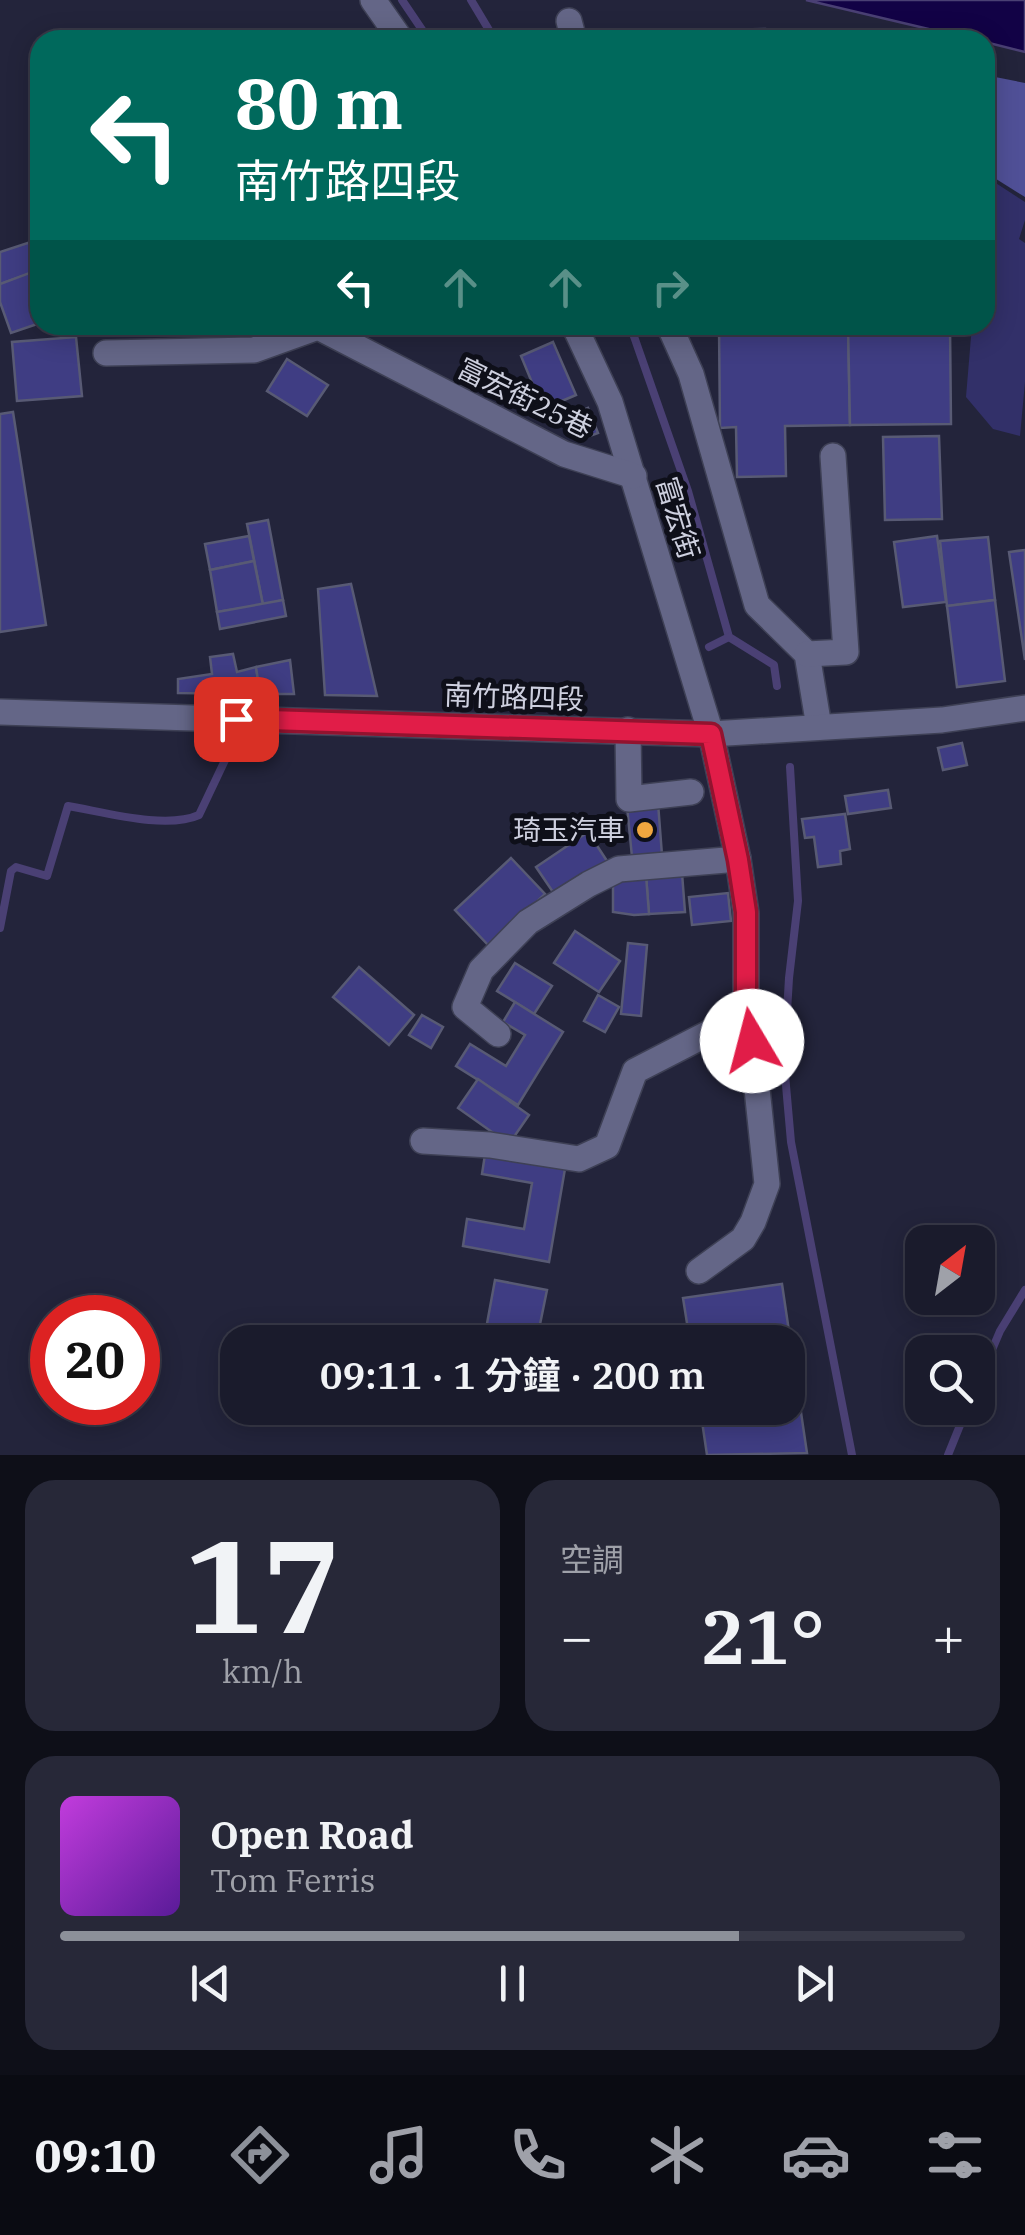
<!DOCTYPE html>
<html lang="zh-TW">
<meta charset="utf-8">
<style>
:root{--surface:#1a1b2c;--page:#272838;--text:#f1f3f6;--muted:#9fa1a9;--line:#383948;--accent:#8c9099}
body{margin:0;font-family:"IBM Plex Serif","Noto Sans TC",serif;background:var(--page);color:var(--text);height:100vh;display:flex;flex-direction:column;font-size:38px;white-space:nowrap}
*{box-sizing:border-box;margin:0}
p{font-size:32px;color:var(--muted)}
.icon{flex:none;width:55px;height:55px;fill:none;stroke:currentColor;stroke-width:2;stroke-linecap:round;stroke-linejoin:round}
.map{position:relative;height:1455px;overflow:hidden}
.panel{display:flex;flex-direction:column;gap:25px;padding:25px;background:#0e0f18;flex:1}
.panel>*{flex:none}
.banner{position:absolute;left:30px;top:30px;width:965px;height:305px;border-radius:30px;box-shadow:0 5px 25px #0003,0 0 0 2px var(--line);background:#00695c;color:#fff;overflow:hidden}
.needle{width:65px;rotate:31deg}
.buttons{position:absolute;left:905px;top:1225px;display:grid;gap:20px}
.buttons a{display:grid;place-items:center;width:90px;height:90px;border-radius:20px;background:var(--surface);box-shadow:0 5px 25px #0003,0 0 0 2px var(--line);font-size:50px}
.speed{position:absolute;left:30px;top:1295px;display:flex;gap:20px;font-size:50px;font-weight:700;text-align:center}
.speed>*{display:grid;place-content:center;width:130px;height:130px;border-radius:50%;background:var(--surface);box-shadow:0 5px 25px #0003,0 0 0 2px var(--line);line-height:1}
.speed .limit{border:15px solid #d22;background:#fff;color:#111}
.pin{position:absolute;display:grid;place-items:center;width:85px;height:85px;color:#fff;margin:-42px;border-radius:20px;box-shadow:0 5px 15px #0006}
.me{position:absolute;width:110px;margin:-55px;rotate:352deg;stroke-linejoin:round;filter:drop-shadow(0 0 8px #0008)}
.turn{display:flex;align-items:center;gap:35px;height:210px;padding:0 40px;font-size:45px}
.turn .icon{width:130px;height:130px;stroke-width:2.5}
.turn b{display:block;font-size:70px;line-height:85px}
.lanes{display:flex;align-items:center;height:95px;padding:0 40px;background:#0003;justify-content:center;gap:50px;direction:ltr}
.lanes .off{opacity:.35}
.big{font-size:75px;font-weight:600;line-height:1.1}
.panel .tile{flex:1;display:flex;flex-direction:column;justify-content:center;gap:15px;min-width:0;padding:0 35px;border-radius:30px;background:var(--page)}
.panel .dial{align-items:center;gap:0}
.dial b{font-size:130px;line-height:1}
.song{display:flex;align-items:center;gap:30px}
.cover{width:120px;height:120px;border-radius:15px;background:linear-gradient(135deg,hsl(290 70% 55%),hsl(270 70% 35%))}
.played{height:10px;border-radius:5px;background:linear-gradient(90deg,var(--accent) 75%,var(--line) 75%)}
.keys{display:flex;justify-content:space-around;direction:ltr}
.heat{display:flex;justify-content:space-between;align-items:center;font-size:55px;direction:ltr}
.panel .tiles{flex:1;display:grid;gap:25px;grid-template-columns:1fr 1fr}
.tile:last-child{grid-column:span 2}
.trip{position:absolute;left:220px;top:1325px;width:585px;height:100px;border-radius:30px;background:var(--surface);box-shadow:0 5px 25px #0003,0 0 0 2px var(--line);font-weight:600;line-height:100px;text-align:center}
.menu{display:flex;height:160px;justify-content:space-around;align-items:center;background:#0a0b12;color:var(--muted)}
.menu .icon{width:70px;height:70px}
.menu .on{color:var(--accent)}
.menu b{font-size:45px;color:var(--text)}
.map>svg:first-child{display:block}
.green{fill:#323069}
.forest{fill:#505097}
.water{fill:#120246;stroke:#4a4074;stroke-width:2.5}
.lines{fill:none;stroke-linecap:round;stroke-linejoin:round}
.stream{stroke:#4a4074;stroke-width:8}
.building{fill:#3f3d83;stroke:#585a74;stroke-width:2.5}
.minor-casing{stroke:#3e4055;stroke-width:28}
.minor{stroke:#646687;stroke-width:25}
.route-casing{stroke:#92132f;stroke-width:25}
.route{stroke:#e11d48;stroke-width:18}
.poi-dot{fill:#f0a63f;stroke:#0e0f19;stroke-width:4}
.labels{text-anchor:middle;stroke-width:10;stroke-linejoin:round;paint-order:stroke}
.street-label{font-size:28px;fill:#ced0df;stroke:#0e0f19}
.poi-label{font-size:28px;fill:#ced0df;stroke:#0e0f19;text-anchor:end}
</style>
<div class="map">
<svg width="1025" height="1455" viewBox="0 0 1025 1455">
<rect width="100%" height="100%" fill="#23243b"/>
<!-- green -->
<polygon class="green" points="985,176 1025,202 1025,220 1019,239 1025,243 1025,382 1020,436 993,429 966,397 972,325 985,325"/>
<!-- forest -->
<polygon class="forest" points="985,75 1025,83 1025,197 985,172"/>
<!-- water -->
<polygon class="water" points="806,0 1025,0 1025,52 985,42 985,40 975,40"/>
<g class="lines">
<!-- stream -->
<g class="stream">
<polyline points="402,0 429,40"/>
<polyline points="471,0 495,40"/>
<polyline points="630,325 688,491 729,637 774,665 777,686"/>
<polyline points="709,647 729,637"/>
<polyline points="790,767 798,901 789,978 784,1063 791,1142 852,1455"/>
<path d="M0,928L11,871L16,867L47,876L68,806C104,812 166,830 199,815L227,756"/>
<polyline points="978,1383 1000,1331 1025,1290"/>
<polyline points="948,1455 967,1408"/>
</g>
</g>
<!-- building -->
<g class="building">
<polygon points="765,29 765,40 621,40 621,32"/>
<polygon points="40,239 40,270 0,284 0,252"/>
<polygon points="32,272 40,293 40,323 11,333 0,302 0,284"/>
<polygon points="96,325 133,325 133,328 96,331"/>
<polygon points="719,325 848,325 850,425 785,426 786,476 737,477 736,427 720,428"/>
<polygon points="848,325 950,325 951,424 850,425"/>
<polygon points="76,337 82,396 17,401 12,342"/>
<polygon points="553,342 576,395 543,409 521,356"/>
<polygon points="287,359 328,385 307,416 267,391"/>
<polygon points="588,408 598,433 579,440 569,416"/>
<polygon points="13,412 46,625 0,632 0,414"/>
<polygon points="939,436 942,519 885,520 883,437"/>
<polygon points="268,520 283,600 263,605 247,524"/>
<polygon points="249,536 254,561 210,570 205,544"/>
<polygon points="937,536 946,602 903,607 894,542"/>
<polygon points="988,537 995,600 947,606 940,541"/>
<polygon points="1025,550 1025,660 1009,552"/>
<polygon points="254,561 263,605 217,612 210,570"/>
<polygon points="351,584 377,696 325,695 318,589"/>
<polygon points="283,600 286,616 220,629 217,612"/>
<polygon points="995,600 1005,681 957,687 947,606"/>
<polygon points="233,654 237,672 256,667 260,694 178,693 178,679 212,674 210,657"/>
<polygon points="290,660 294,694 260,694 256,667"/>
<polygon points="962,743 967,765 943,770 938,748"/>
<polygon points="888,790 891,808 848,814 845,796"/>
<polygon points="658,803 662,855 632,857 627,806"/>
<polygon points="845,814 850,849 840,851 841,864 818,867 814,837 805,838 802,819"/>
<polygon points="588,832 607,861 555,895 536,867"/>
<polygon points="511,858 545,894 489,946 455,910"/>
<polygon points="682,873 685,912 649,914 646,875"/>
<polygon points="646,875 649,914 634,915 613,912 613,882"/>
<polygon points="728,893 731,921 692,925 689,897"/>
<polygon points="575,931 620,961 599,992 554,963"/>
<polygon points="628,943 647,945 641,1016 621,1014"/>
<polygon points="515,963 552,986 534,1014 497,991"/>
<polygon points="359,967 414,1015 389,1045 333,997"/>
<polygon points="598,995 619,1007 605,1032 584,1021"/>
<polygon points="515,1002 563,1032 518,1105 456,1066 470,1044 506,1066 525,1035 503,1022"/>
<polygon points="422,1015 443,1027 431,1048 409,1035"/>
<polygon points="478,1079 529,1115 509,1144 458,1108"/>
<polygon points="486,1148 566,1163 549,1262 463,1246 467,1219 524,1229 532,1183 482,1174"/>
<polygon points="495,1280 547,1290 537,1339 486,1329"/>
<polygon points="782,1284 807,1453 707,1455 700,1408 788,1408 788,1342 690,1342 683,1298"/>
</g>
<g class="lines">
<defs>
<g id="minor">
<polyline points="373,0 401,40"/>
<polyline points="569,21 574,40"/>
<polyline points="574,325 610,402 711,734 738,859 746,913 746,1014 752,1041 767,1184 753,1222 743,1239 699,1271"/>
<polyline points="669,325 691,374 757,605 807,654 819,727"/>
<polyline points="106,353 254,350 318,327 564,454 634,476"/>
<polyline points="807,654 846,652 833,456"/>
<polyline points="0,712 711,734 942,720 1025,708"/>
<polyline points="628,730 629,799 691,792"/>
<polyline points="498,1034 465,1007 481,970 528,922 589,884 619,869 738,859"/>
<polyline points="423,1141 490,1145 579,1159 607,1146 635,1071 746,1014"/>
</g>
</defs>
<!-- minor casing -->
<use href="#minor" class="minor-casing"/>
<!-- minor -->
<use href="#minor" class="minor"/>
</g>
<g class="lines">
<defs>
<polyline id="route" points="236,719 711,734 738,860 746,912 746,1014 752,1041"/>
</defs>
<!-- route casing -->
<use href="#route" class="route-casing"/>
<!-- route -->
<use href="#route" class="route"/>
</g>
<!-- markers -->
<circle class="poi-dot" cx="645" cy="830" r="10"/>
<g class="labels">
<!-- street labels -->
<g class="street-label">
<text transform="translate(525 398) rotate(26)" y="10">富宏街25巷</text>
<text transform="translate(678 518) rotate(73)" y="10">富宏街</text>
<text transform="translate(514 697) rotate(2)" y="10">南竹路四段</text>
</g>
<!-- poi labels -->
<g class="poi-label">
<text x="625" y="840">琦玉汽車</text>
</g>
</g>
</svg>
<div class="buttons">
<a><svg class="needle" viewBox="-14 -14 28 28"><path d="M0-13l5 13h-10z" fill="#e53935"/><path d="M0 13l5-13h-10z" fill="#9fa1a9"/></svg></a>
<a><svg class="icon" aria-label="search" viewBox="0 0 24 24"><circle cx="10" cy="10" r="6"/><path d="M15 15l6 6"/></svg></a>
</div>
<div class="speed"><div class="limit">20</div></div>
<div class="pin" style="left:236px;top:719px;background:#d93025"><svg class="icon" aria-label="arrive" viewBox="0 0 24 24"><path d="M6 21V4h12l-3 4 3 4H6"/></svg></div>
<svg class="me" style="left:752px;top:1041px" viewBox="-20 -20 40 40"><circle r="19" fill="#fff"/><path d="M0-13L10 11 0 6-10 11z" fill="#e11d48"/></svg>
<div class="trip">09:11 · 1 分鐘 · 200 m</div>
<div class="banner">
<div class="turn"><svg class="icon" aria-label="left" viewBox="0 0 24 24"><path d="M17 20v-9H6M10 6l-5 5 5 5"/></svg><div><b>80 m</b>南竹路四段</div></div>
<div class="lanes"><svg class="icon" aria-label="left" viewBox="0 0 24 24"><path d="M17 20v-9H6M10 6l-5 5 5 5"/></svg><svg class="icon off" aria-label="ahead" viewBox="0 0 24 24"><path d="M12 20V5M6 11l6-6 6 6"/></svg><svg class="icon off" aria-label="ahead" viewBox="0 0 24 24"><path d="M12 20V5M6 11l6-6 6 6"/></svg><svg class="icon off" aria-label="right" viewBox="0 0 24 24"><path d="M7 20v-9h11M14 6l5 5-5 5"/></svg></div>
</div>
</div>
<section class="panel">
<div class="tiles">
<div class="tile dial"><b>17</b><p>km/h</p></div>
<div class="tile"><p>空調</p>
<div class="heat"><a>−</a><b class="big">21°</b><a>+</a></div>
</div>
<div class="tile">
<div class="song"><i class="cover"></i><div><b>Open Road</b><p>Tom Ferris</p></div></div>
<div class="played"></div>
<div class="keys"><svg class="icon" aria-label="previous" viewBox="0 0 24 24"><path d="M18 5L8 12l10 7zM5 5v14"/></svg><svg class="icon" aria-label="pause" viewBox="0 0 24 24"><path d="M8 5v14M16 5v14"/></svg><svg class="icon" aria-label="next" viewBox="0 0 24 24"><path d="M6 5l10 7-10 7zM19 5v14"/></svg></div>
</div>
</div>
</section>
<nav class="menu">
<b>09:10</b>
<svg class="icon on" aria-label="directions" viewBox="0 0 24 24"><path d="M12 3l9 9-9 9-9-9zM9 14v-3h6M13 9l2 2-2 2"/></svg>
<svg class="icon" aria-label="music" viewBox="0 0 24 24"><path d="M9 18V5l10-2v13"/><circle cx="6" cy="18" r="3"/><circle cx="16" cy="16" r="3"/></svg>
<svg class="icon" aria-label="phone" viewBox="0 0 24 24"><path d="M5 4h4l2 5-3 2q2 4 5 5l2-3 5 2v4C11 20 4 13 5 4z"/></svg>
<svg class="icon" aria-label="climate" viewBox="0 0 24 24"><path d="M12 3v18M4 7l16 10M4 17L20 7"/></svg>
<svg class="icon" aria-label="car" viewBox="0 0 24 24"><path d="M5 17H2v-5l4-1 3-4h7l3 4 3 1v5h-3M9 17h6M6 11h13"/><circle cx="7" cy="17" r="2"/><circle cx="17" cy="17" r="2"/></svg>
<svg class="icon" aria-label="filters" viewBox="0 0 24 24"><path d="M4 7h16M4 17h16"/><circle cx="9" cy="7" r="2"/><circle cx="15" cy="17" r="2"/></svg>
</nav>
